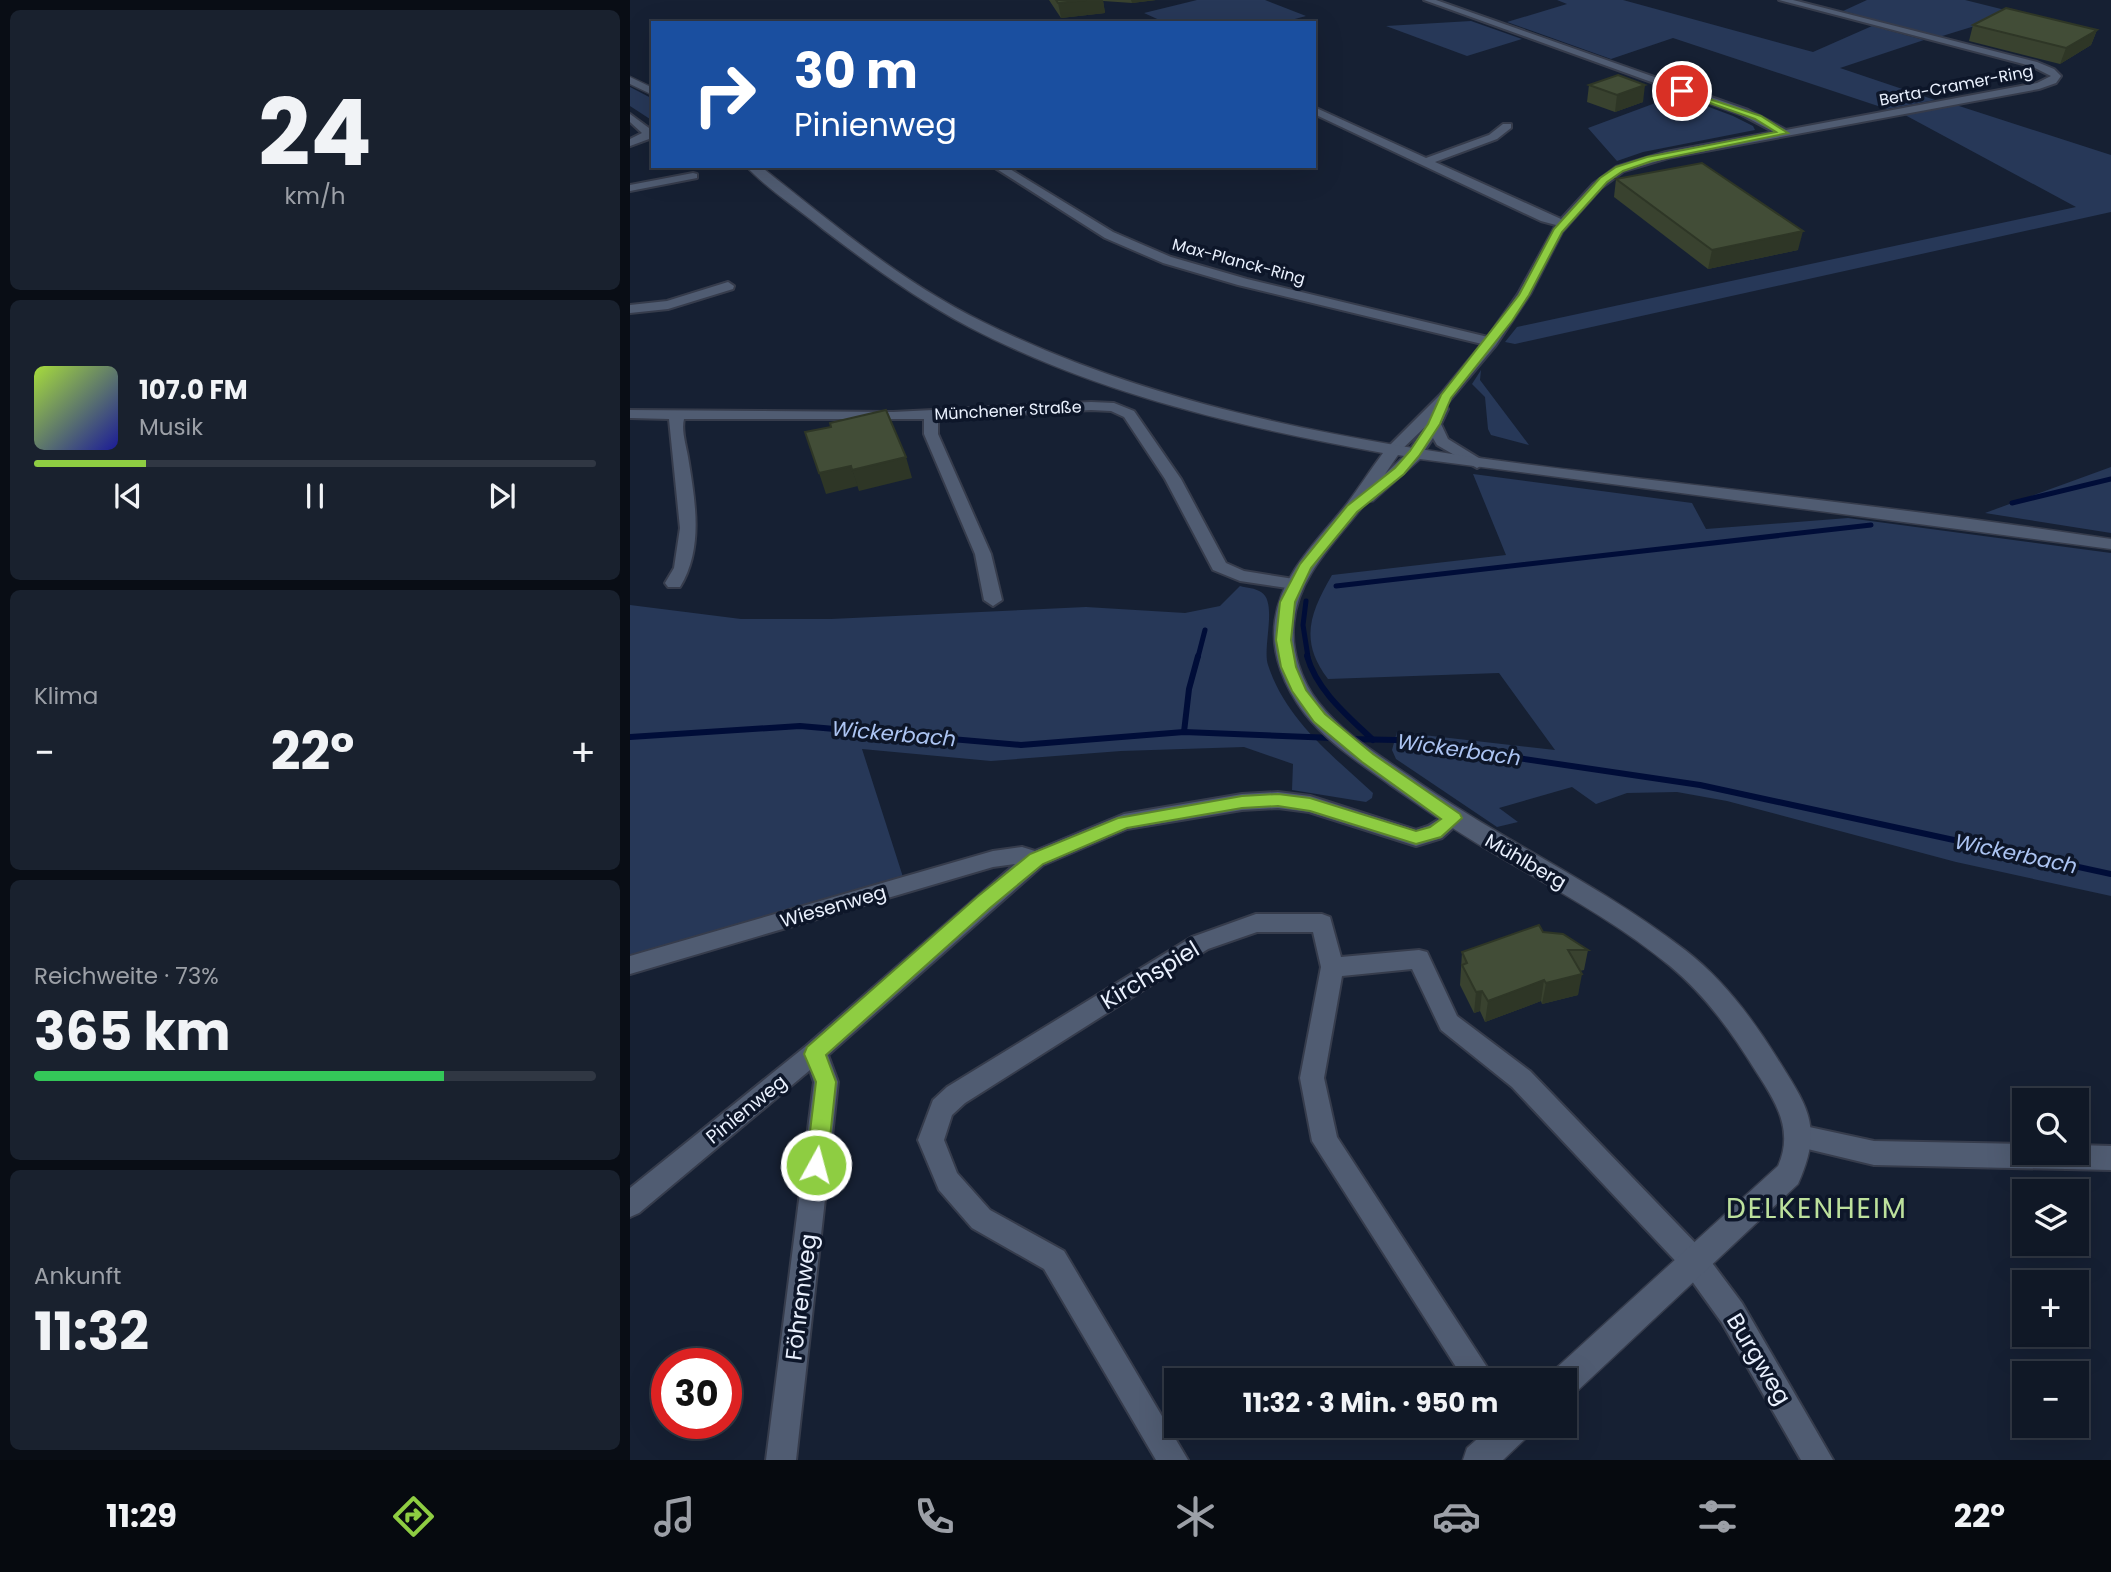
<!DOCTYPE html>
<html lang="de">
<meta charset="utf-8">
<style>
:root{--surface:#101826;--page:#19212e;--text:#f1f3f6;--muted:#9ca0a7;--line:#303743;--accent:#8ecd42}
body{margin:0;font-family:Poppins,sans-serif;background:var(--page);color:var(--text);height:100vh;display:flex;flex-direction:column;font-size:26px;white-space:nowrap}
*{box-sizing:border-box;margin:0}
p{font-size:23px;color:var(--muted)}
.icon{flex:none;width:38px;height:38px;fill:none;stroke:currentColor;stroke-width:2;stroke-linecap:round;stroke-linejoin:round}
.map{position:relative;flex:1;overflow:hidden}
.sheet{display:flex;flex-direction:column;gap:10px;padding:10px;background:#090d15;width:630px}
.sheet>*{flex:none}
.hud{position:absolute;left:21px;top:21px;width:665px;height:147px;border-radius:0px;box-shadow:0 7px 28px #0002,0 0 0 2px var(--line);background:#1a4fa0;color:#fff;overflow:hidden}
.controls{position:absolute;left:1382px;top:1088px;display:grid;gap:14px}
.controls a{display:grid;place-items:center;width:77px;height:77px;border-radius:0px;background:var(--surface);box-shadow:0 7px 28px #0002,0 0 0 2px var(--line);font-size:35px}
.speed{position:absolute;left:21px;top:1348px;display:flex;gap:14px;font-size:35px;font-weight:700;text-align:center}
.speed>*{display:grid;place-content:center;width:91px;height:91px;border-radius:50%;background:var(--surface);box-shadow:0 7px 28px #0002,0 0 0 2px var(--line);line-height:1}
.speed .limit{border:10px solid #d22;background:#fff;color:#111}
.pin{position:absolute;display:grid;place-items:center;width:60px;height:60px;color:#fff;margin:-30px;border:4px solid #fff;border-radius:50%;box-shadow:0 2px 7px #0007}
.me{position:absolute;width:77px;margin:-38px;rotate:7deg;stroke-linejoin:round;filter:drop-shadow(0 0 5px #0008)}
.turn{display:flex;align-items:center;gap:24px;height:147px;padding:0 28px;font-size:32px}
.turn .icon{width:91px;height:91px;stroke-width:2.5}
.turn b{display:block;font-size:49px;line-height:60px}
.big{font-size:52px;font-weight:700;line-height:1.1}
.sheet .widget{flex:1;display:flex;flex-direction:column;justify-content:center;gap:10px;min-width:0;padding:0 24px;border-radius:10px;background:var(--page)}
.sheet .dial{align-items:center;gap:0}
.dial b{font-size:91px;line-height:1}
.song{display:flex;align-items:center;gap:21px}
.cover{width:84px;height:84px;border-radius:10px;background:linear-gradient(135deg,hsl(80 70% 55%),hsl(240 70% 35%))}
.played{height:7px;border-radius:4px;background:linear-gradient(90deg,var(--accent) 20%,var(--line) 20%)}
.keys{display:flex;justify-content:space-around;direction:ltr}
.heat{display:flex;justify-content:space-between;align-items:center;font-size:38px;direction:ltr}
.charge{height:10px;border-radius:5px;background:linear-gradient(90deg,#34c759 73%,var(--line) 0)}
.trip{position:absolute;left:534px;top:1368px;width:413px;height:70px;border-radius:0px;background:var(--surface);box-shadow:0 7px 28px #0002,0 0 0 2px var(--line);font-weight:700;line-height:70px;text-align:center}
.tabs{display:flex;height:112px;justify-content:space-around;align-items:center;background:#060a0f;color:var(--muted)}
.tabs .icon{width:49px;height:49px}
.tabs .current{color:var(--accent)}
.tabs b{font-size:32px;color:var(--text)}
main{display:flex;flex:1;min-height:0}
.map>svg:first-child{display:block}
.green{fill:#273858}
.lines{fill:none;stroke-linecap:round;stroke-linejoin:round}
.stream-far1{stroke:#000d38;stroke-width:5}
.stream{stroke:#000d38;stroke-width:6}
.street-casing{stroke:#363c4c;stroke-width:4}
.secondary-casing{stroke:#363c4c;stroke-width:3}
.street{fill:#505c72;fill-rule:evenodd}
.secondary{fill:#505c72;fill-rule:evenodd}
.wall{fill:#39422f}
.shaded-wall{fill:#2e3626}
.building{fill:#424d37;stroke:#2e3626;stroke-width:2}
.route{fill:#8ecd42;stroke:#5c852b;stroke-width:2}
.labels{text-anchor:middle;stroke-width:7;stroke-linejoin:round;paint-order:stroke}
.far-street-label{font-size:16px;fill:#e9f0fd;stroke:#0d1629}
.street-label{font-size:19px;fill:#e9f0fd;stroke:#0d1629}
.water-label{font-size:21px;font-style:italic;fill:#acc4f2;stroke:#0d1629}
.near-street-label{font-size:23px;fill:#e9f0fd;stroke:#0d1629}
.near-quarter-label{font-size:28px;letter-spacing:2px;fill:#bde19c;stroke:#0d1629}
</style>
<main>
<section class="sheet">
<div class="widget dial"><b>24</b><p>km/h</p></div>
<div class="widget">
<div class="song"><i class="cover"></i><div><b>107.0 FM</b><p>Musik</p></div></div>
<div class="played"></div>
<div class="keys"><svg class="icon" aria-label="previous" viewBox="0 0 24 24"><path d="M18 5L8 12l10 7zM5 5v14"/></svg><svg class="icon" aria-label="pause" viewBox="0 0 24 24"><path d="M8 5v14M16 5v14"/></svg><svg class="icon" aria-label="next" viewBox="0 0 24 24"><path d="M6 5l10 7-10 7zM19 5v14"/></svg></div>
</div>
<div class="widget"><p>Klima</p>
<div class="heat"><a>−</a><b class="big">22°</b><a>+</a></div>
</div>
<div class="widget"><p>Reichweite · 73%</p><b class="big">365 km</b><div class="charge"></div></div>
<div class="widget"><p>Ankunft</p><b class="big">11:32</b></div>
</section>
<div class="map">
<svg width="1481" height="1460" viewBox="0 0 1481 1460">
<rect width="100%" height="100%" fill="#162033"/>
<!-- green -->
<g class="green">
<polygon points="567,0 635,0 676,16 650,23 536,23 514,13"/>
<polygon points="927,0 993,0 1183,52 1242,26 1294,40 1210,68 1305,100 1257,109 1043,38 981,59 877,22 937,4"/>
<polygon points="1237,0 1335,0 1387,13 1309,37 1213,11"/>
<polygon points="841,21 892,39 837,56 756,26"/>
<polygon points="0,87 23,99 23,121 0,106"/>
<polygon points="1047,95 1103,116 1123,126 1125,130 1013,152 987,161 958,128"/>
<polygon points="1326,105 1481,155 1481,212 885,344 875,342 887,327 1446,207 1275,115"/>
<polygon points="851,370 850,380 899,445 861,435 858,429 855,397 842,384"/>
<polygon points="1481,467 1481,533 1355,513"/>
<path d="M843,474L1062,503L1076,529L1218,518L1481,553V896L1326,862L1097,801L1047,792L997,793L966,804L942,787L869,808L888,822L867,827L766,759L762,750L767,732L925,750L869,673L698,679C669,641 680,613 702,575L876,555Z"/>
<path d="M610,586C617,588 625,588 631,592C648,602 632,647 638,665C656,720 702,755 743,793L742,798L736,802L662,790L663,764L614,747L491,751L361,761L232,749L273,877L0,956V605L111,619H201L456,607L555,613L590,606Z"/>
</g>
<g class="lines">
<!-- stream-far1 -->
<g class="stream-far1">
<polyline points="1382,503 1481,479"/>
<polyline points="706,586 1241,525"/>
<polyline points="676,601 673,625 678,657"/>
<polyline points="568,657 575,630"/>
</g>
<!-- stream -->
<g class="stream">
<path d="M677,656C687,691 718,716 743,740"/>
<polyline points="554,732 559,689 568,656"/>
<polyline points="0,737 170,726 391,745 554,732 704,738"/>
<polyline points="719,739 766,740 1070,785 1481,874"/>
</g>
<defs>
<g id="street">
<polygon points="794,0 806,0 1118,110 1156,130 1407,83 1421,76 1401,66 1149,0 1163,0 1407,62 1424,69 1431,76 1426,83 1409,89 1038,158 994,171 971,188 932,232 900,294 866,345 815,406 818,409 811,424 818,439 852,460 855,463 847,468 807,445 803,438 790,457 780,457 777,454 795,427 768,453 763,455 755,450 810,395 852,344 608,285 533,263 475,238 362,166 375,166 483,232 541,257 617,279 858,337 888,294 926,225 911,221 684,114 684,107 796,158 859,135 873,124 881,124 881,128 867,139 805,162 931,219 963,184 986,167 1036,152 1144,132 1110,114"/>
<polygon points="0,114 23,131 19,139 0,146 0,139 12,133 0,122"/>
<polygon points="63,173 67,174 67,178 0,191 0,185"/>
<polygon points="98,282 104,286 103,289 38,309 0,313 0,305 37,301"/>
<path d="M461,402L484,403L504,411L551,479L596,563L614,571L670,580L673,584L670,588L664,589L610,581L583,570L535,479L494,417L481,411L461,410L308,418V434L361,554L372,600L363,606L354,600L345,554L294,434V419H54C51,430 56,445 58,457C65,500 74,548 50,587H38L35,583L44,568L50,528L39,419L0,418V410L263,412Z"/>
<polygon points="648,792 680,796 786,830 798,826 824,810 831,813 834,818 812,838 786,846 679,812 648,808 612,810 497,829 413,865 198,1055 208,1082 166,1460 136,1460 184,1082 180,1070 9,1213 0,1217 0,1188 176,1046 385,864 363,867 0,974 0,956 363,851 392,847 405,851 494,814 612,794"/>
<polygon points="626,914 692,914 700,917 711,957 789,950 797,952 827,1016 900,1071 1074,1252 1112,1303 1203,1460 1171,1460 1092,1323 1054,1270 882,1087 811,1030 782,969 712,976 694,1078 707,1137 866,1381 835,1381 682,1141 670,1078 691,967 683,932 627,932 578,949 335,1103 322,1115 314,1140 327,1173 360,1210 434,1251 558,1460 526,1460 414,1269 342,1228 309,1190 288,1140 303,1100 317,1087 562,937"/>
<polygon points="1170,1125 1244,1141 1395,1144 1395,1153 1447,1153 1447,1145 1481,1146 1481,1170 1244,1165 1161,1145 1157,1137 1161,1129"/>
</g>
<g id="secondary">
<polygon points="0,77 23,88 23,95 0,84"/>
<path d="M116,166H130C201,222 271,282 353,322C556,422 782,451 1005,478C1164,497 1323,515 1481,539V549L790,459L743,501L736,502C709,539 668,574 664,623C661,650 671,680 688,702C712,733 746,753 778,775C867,838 968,883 1055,950C1093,979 1122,1018 1147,1058C1179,1109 1193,1127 1168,1184L945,1393L934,1397V1381H919L923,1371L1148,1166C1164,1131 1146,1102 1127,1073C1103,1034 1076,996 1040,966C982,918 913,883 848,844C818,826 789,805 760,785C730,763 698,743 675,714C655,688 640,654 645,620C651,574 688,540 716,505C729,488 740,470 753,453C610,427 468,394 339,327C288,300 240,265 194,230C169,209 138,190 116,166ZM768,455L774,456L755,474Z"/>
<polygon points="862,1426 902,1426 897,1437 873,1460 833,1460 837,1448"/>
</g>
</defs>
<!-- street casing -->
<use href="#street" class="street-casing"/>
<!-- secondary casing -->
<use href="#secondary" class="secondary-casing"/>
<!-- street -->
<use href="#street" class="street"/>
<!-- secondary -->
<use href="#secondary" class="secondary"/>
</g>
<!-- wall -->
<g class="wall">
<polygon points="419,0 526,0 502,3 473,1 475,13 431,18"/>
<polygon points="1343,25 1467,30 1461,45 1430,64 1339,41"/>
<polygon points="959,85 1013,102 985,112 957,102"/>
<polygon points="986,179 1168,250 1078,269 984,197"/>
<polygon points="913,932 958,950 954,970 950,971 948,995 912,1004 911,1001 855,1022 850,1011 844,1013 830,985 832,952"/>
</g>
<!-- shaded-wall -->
<g class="shaded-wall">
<polygon points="456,0 473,0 475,13 431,18 428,3"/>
<polygon points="501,0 526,0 502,3"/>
<polygon points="1467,30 1461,45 1430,64 1436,48"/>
<polygon points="1015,85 1013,102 985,112 987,95"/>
<polygon points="1173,231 1168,250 1078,269 1082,250"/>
<polygon points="276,457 282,478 229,491 222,470"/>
<polygon points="221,466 228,486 196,494 189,473"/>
<polygon points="952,974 948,995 912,1004 916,983"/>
<polygon points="914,980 911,1001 855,1022 858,1001"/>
<polygon points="852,991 850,1011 844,1013 846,992"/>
</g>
<!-- building -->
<g class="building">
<polygon points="426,0 456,0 428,3"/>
<polygon points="1376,8 1467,30 1436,48 1343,25"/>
<polygon points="988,75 1015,85 987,95 959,85"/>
<polygon points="1072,163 1173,231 1082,250 986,179"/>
<polygon points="256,410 276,457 222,470 221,466 189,473 175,432 201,427 200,423"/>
<polygon points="909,925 913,932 933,934 958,950 938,950 952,974 916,983 914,980 858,1001 852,991 846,992 832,965 837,963 832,952"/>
</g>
<!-- route -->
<polygon class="route" points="1049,89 1131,116 1158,133 1022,161 993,171 977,182 932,232 899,295 882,321 821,398 810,424 789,456 774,474 727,512 681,568 665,602 661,640 666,667 676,690 695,714 743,754 830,814 832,818 811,837 786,844 680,811 648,806 612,808 497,828 413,864 360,908 196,1055 206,1082 197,1165 194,1172 186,1175 179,1172 176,1165 186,1082 174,1054 177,1047 347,897 400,854 488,818 612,796 648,794 680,798 786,831 800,827 811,819 732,762 684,722 662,691 651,667 646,640 650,602 670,564 717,506 765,468 780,451 798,424 811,395 889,295 924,229 970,178 986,167 1017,157 1146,132 1125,119 1049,92"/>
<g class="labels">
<!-- far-street labels -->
<g class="far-street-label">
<text transform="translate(1326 85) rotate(-11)" y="6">Berta-Cramer-Ring</text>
<text transform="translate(609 261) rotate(15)" y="6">Max-Planck-Ring</text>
<text transform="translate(378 410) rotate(-3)" y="6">Münchener Straße</text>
</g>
<!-- street labels -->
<g class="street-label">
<text transform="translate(896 861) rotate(30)" y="7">Mühlberg</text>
<text transform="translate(203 906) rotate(-16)" y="7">Wiesenweg</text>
<text transform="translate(116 1109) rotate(-39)" y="7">Pinienweg</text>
</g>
<!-- water labels -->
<g class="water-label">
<text transform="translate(264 734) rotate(5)" y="7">Wickerbach</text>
<text transform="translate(829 750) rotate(8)" y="7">Wickerbach</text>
<text transform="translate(1386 854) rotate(12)" y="7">Wickerbach</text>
</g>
<!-- near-street labels -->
<g class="near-street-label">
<text transform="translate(520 975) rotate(-31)" y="8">Kirchspiel</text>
<text transform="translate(171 1297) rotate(-83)" y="8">Föhrenweg</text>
<text transform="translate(1129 1359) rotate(59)" y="8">Burgweg</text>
</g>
<!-- near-quarter labels -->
<g class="near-quarter-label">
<text x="1187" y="1218">DELKENHEIM</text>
</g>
</g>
</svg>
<div class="controls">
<a><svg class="icon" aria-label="search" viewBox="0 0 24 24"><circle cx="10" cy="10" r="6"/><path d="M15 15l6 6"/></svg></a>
<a><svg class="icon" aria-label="layers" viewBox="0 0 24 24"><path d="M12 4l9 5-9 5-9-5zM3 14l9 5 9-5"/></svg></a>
<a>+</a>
<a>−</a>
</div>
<div class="speed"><div class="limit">30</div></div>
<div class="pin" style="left:1052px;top:91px;background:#d93025"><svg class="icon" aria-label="arrive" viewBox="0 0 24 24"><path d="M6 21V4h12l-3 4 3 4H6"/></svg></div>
<svg class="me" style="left:186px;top:1165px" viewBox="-20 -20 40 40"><circle r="17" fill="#8ecd42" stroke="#fff" stroke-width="3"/><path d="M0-11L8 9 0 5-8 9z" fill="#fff"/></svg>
<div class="trip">11:32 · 3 Min. · 950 m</div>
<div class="hud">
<div class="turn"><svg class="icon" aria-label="right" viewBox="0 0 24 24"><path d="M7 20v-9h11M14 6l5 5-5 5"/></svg><div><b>30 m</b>Pinienweg</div></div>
</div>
</div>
</main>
<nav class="tabs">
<b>11:29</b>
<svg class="icon current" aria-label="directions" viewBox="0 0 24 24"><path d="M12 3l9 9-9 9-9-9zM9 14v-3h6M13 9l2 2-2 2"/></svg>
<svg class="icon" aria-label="music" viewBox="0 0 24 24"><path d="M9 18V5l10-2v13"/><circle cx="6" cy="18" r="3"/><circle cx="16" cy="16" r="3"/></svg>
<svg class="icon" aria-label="phone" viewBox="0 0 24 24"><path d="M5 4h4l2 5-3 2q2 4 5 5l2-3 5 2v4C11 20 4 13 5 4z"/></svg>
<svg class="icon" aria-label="climate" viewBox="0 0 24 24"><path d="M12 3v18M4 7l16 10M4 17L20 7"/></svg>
<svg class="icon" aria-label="car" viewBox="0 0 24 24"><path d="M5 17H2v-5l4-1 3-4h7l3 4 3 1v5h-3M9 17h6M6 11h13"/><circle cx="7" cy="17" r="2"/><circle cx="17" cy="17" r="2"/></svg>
<svg class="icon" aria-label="filters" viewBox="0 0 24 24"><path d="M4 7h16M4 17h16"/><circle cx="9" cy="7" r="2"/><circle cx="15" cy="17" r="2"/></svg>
<b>22°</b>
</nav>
